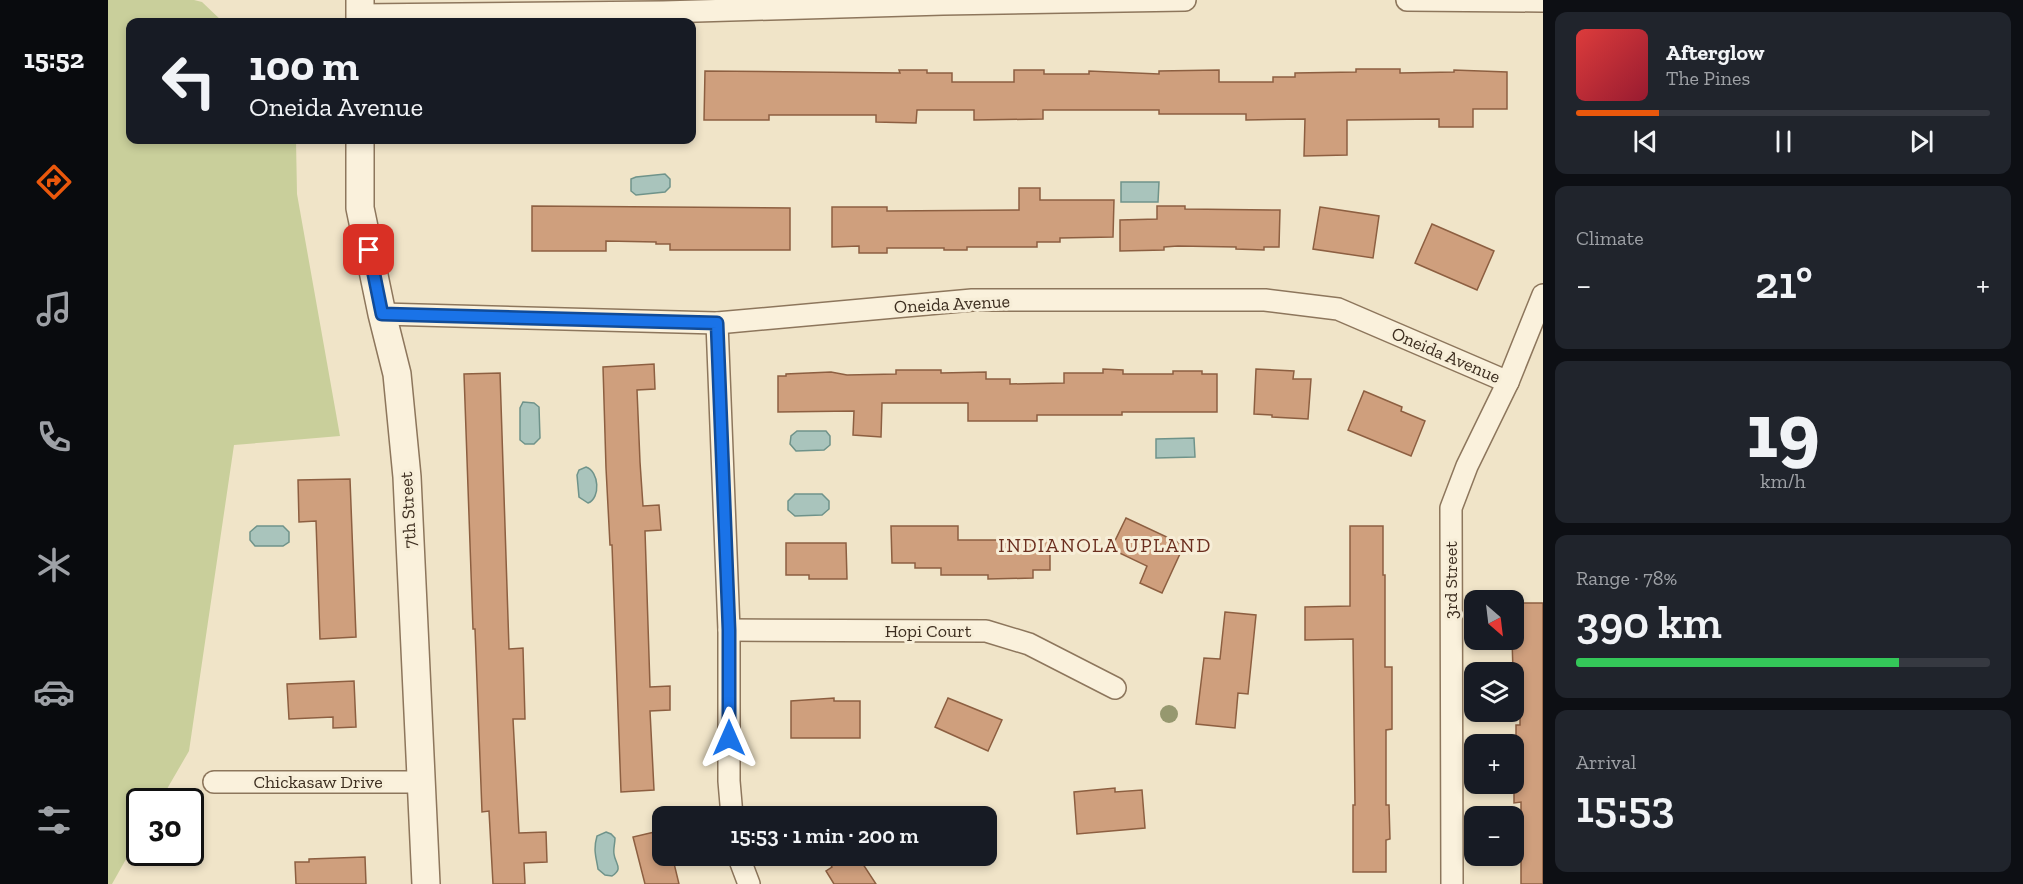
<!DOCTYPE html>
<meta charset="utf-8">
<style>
:root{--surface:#171b24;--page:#20242c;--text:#f1f3f6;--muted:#9ea1a6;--line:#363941;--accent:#ea580c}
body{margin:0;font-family:"Zilla Slab",serif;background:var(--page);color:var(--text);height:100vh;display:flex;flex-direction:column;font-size:22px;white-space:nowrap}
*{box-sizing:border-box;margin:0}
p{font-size:20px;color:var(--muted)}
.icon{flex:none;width:33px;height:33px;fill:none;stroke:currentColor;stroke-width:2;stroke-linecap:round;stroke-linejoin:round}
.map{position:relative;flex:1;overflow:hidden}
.drawer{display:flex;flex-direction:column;gap:12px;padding:12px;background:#0d0f14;width:480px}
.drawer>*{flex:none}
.hud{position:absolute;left:18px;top:18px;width:570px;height:126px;border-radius:12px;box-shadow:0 3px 9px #0003;background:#171b24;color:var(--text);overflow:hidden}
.needle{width:39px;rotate:152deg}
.buttons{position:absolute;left:1356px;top:590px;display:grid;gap:12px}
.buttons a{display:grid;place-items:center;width:60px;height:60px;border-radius:12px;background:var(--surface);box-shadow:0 3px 9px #0003;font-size:30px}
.speed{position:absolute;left:18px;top:788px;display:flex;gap:12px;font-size:30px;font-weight:700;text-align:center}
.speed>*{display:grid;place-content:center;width:78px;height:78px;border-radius:50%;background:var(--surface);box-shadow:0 3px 9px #0003;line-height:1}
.speed .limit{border:3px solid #111;border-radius:9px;background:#fff;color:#111}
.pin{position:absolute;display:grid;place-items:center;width:51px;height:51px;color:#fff;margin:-26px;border-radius:12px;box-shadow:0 3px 9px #0006}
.me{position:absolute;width:66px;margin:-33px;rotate:0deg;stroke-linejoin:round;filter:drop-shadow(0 0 4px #0008)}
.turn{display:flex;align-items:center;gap:21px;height:126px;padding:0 24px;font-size:27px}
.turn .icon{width:78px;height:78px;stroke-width:2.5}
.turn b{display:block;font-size:42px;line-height:51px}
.big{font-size:45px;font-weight:600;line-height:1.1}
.drawer .card{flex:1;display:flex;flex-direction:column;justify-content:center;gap:9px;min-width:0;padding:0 21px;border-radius:12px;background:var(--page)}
.drawer .dial{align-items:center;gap:0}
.dial b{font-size:78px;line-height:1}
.song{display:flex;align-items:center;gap:18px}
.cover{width:72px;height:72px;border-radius:9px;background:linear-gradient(135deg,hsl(0 70% 55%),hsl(350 70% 35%))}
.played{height:6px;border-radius:3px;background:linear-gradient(90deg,var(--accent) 20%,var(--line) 20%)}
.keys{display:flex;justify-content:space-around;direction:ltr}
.heat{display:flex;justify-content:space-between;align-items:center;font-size:33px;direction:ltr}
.charge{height:9px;border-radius:4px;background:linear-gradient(90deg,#34c759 78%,var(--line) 0)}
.trip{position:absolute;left:544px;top:806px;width:345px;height:60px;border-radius:12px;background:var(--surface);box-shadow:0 3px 9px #0003;font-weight:600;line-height:60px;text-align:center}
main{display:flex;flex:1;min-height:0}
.dock{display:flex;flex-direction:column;width:108px;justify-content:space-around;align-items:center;background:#090b0e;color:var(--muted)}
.dock .icon{width:42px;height:42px}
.dock .on{color:var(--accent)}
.dock b{font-size:27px;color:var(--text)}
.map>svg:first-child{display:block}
.green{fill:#c9cf9b}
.water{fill:#a9c4bc;stroke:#6f938a;stroke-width:1.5}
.building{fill:#cf9f7d;stroke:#8d5f41;stroke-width:1.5}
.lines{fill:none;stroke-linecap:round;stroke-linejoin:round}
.minor-casing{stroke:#8d765c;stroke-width:24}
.tertiary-casing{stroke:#8d765c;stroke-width:30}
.minor{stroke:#faf1dc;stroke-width:21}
.tertiary{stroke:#faf1dc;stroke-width:27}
.tree{fill:#96986f}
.route-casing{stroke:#114b97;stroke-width:15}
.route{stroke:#1a73e8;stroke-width:10}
.labels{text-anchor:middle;stroke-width:6;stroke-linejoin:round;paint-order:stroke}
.street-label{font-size:18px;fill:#3d2e20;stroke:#f7eed8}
.neighbourhood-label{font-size:20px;letter-spacing:1.5px;fill:#6b2e1e;stroke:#f7eed8}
</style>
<main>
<nav class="dock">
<b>15:52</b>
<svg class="icon on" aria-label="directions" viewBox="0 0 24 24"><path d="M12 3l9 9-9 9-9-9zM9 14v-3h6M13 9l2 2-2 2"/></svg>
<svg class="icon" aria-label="music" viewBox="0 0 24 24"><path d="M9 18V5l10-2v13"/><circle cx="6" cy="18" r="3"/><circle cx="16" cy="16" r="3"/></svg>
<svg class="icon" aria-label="phone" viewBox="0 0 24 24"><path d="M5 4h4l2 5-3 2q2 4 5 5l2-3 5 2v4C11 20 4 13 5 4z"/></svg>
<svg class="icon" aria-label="climate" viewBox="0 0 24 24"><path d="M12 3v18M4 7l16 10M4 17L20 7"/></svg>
<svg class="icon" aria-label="car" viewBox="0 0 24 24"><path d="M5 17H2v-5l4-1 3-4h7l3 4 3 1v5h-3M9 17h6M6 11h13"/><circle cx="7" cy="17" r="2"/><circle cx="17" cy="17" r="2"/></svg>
<svg class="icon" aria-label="filters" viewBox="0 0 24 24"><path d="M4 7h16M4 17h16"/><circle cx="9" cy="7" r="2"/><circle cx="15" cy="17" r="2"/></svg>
</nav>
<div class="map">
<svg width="1435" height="884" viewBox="0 0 1435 884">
<rect width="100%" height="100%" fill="#f0e4c8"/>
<!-- green -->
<polygon class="green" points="0,0 86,0 94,2 115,22 22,22 22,140 188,140 189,194 232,436 126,445 81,751 52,801 32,801 31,836 4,884 0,884"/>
<!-- water -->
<g class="water">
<polygon points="557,174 562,179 562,187 557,192 528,195 523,191 523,179 528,177"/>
<polygon points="1013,182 1051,182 1050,202 1013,202"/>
<polygon points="415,402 426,403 431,407 432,438 426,444 417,444 412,440 412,408"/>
<polygon points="689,431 718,431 722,436 722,445 716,450 688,451 682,444 683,436"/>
<polygon points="1086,438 1087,457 1048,458 1048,439"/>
<path d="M478,467C491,471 493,498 480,503L471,497L469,475L471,470Z"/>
<polygon points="687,494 714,494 721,501 721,509 714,515 687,516 680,510 680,501"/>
<polygon points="149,526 175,526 181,532 181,542 175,546 147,546 142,540 142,532"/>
<path d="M498,832L503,834L507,838C507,844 505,849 506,854C507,864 516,868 504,876L497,875L490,869C488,856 485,850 489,836Z"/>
</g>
<!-- building -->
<g class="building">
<polygon points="1248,69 1292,69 1292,73 1346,72 1346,70 1399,72 1399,109 1365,109 1365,127 1331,127 1331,119 1239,120 1239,155 1196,156 1197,119 1138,120 1138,114 1051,114 1051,110 935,110 935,119 866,120 866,110 809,110 808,123 768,122 768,115 661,115 661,120 596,120 597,71 792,73 791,70 819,70 819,73 844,73 844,82 906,82 906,70 936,70 936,74 981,74 981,71 1051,74 1051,71 1111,70 1111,82 1165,82 1165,77 1187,77 1187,73 1248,72"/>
<polygon points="911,188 932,188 932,200 1006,200 1005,237 952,238 952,242 929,242 929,247 859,247 859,250 836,250 836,248 779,248 779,253 751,253 751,246 724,247 724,207 779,207 779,211 911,210"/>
<polygon points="424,206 682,208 682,250 562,250 562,244 548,244 548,242 498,241 498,251 424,251"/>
<polygon points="1049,206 1077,206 1077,209 1172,210 1171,247 1156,247 1156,250 1128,249 1128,247 1070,246 1056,247 1056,250 1012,251 1012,220 1049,219"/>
<polygon points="1212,207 1271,216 1265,258 1205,249"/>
<polygon points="1324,224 1386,251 1369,290 1307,263"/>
<polygon points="546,364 547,389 529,390 532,462 535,506 551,505 553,530 537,531 542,687 562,686 562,710 542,711 546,790 513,792 504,545 502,545 498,468 495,367"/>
<polygon points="995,369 1015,370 1015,374 1065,374 1065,371 1094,371 1094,374 1109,374 1109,412 1014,412 1014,415 929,415 929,421 860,421 860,403 774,403 773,437 745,435 746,411 670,412 670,376 678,376 678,374 723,372 739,375 788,374 788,370 833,370 833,373 878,372 878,379 902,379 902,384 956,383 956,373 995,373"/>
<polygon points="1148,369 1186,371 1185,379 1203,379 1200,419 1164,417 1164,415 1146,414"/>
<polygon points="392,373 401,649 415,648 417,719 405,719 411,833 438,832 439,862 416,863 417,884 385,884 381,811 374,812 367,629 365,629 356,374"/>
<polygon points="1256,391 1294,407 1293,411 1317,421 1303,456 1240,430"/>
<polygon points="242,479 248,637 212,639 208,521 191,522 190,480"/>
<polygon points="1018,518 1076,545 1054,593 1032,583 1039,566 1003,549"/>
<polygon points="783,526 850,526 850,540 942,540 942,570 925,570 925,578 880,579 880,575 833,575 833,568 807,568 807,563 784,563"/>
<polygon points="1242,526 1275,526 1275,575 1277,575 1277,667 1284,667 1284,729 1278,730 1278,805 1281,805 1282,839 1278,840 1278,872 1245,872 1245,805 1247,805 1245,639 1197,640 1197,607 1242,606"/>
<polygon points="678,543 738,543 739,579 701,579 701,575 678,575"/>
<polygon points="1412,603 1435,603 1435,884 1413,884 1413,802 1406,803 1406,745 1408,745 1408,725 1412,725 1412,671 1405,671 1404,639 1406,631 1412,631"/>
<polygon points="1117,612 1148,615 1140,694 1130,693 1127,728 1088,724 1096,658 1112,659"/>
<polygon points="246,681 248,727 225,728 225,717 181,719 179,684"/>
<polygon points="726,698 726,701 752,701 752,738 683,738 683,701"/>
<polygon points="840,698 894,720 880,751 827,727"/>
<polygon points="1007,788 1007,792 1034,790 1037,828 969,834 966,792"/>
<polygon points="555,830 555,855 564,855 571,884 537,884 525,837"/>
<polygon points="717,855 749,855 768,884 726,884 718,871 724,867"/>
<polygon points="257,857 258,884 188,884 187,862 201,862 201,859"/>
</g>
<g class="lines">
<defs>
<g id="minor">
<polyline points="1299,0 1435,1"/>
<polyline points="252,15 555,12 835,4 1077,0"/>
<polyline points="274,314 609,323 864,300 1157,300 1230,309 1400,382"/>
<polyline points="609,323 621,630 621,781 624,816"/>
<polyline points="621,630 878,631 921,644 1007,688"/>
<polyline points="106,782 314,782"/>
<polyline points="630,855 641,884"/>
<polyline points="1344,884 1343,508 1359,466 1400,382 1435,295"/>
</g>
<g id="tertiary">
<polyline points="252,0 252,22"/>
<polyline points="252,140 252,208 274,314 289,374 299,477 318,884"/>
</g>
</defs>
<!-- minor casing -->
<use href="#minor" class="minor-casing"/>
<!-- tertiary casing -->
<use href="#tertiary" class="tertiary-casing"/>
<!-- minor -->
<use href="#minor" class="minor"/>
<!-- tertiary -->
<use href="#tertiary" class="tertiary"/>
</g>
<!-- trees -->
<circle class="tree" cx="1061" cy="714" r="9"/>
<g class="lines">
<defs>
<polyline id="route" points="261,250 274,314 609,323 621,630 621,738"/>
</defs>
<!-- route casing -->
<use href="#route" class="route-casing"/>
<!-- route -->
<use href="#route" class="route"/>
</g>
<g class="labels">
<!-- street labels -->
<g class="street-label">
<text transform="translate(844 304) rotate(-3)" y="6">Oneida Avenue</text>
<text transform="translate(1338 355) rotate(23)" y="6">Oneida Avenue</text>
<text transform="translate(300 510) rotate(-93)" y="6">7th Street</text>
<text transform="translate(1343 580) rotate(-90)" y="6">3rd Street</text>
<text x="820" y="637">Hopi Court</text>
<text x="210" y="788">Chickasaw Drive</text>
</g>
<!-- neighbourhood labels -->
<g class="neighbourhood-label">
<text x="997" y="552">INDIANOLA UPLAND</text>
</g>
</g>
</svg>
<div class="buttons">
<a><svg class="needle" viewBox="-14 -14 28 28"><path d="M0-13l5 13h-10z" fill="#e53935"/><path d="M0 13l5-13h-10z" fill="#9ea1a6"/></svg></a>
<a><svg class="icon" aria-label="layers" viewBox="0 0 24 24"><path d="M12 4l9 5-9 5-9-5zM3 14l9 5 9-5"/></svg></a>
<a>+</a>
<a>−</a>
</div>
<div class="speed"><div class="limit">30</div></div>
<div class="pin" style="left:261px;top:250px;background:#d93025"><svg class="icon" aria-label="arrive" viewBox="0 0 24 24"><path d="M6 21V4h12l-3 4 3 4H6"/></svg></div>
<svg class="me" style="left:621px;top:738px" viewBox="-20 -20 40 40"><path d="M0-17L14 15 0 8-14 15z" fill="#1a73e8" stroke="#fff" stroke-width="4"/></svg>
<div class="trip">15:53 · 1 min · 200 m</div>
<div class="hud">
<div class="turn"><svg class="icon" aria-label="left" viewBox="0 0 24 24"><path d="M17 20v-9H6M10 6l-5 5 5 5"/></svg><div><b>100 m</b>Oneida Avenue</div></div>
</div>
</div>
<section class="drawer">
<div class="card">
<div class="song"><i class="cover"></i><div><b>Afterglow</b><p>The Pines</p></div></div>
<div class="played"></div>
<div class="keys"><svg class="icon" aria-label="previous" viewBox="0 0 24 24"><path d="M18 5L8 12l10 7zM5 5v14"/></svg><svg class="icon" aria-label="pause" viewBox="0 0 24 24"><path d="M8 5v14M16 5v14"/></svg><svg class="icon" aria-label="next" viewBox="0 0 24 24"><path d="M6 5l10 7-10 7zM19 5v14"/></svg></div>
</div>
<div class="card"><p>Climate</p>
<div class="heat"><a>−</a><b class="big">21°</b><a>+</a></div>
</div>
<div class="card dial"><b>19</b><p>km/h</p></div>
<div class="card"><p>Range · 78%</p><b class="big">390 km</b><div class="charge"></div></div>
<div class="card"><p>Arrival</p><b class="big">15:53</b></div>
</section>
</main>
